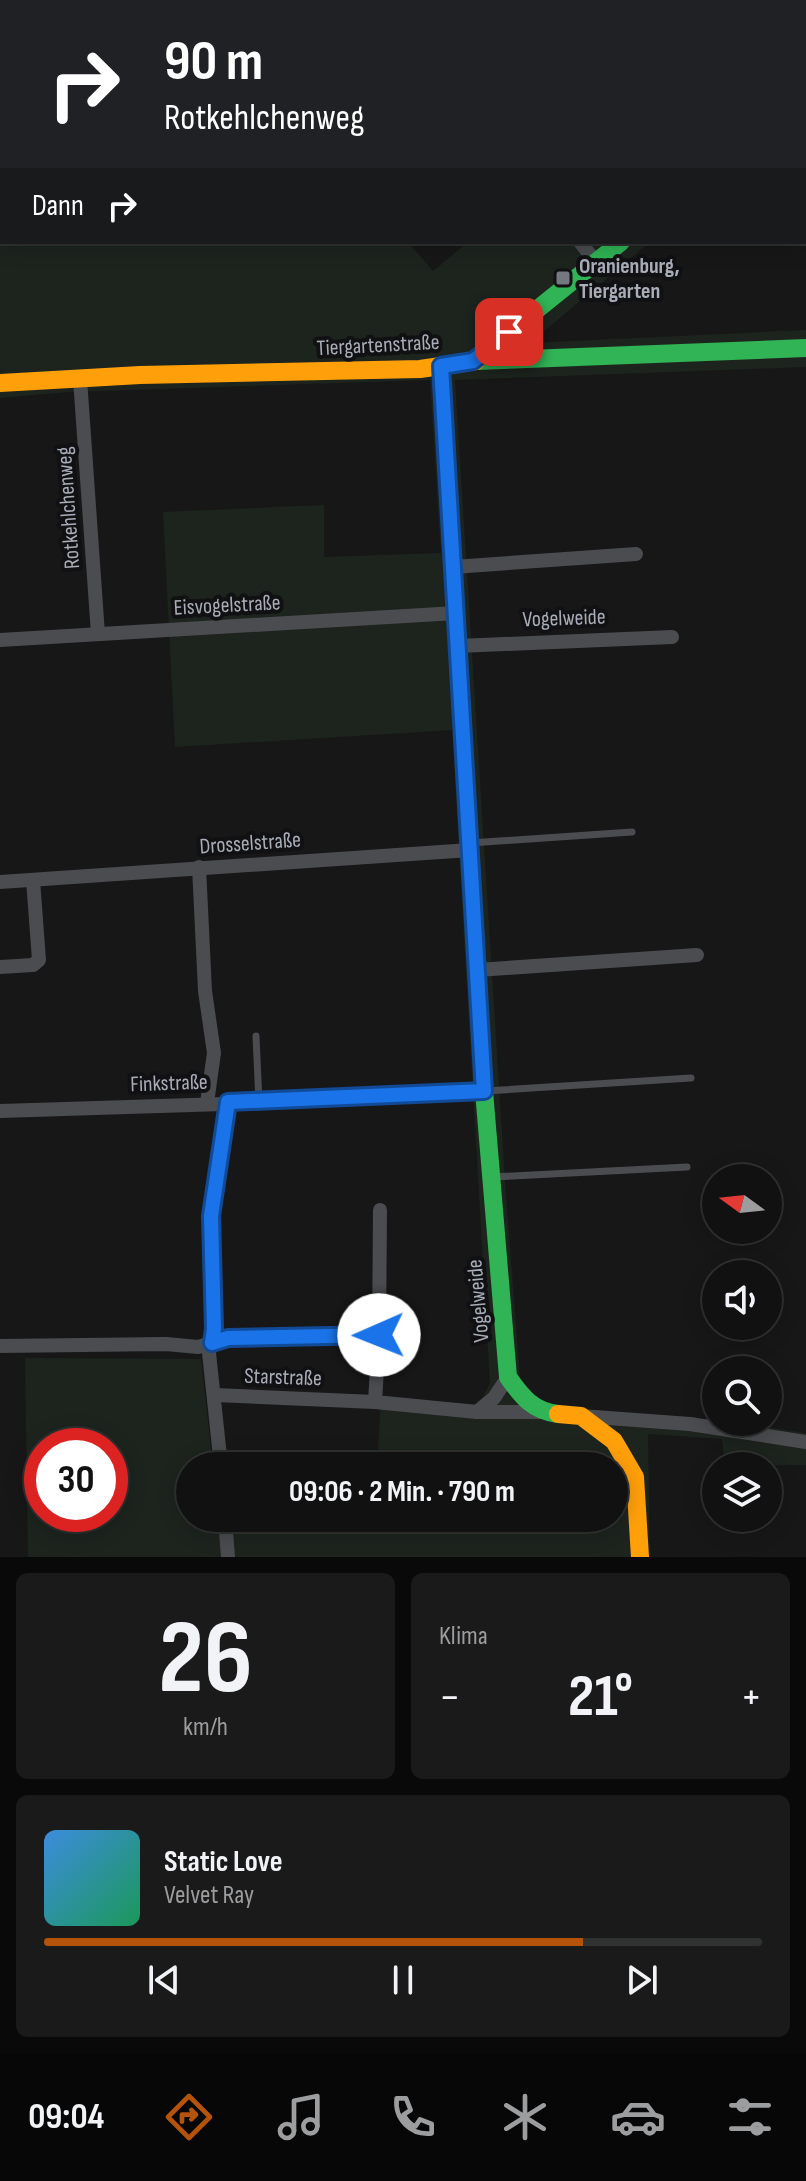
<!DOCTYPE html>
<html lang="de">
<meta charset="utf-8">
<style>
:root{--surface:#111;--page:#1a1a1a;--text:#f1f3f6;--muted:#9c9d9f;--line:#303131;--accent:#b45309}
body{margin:0;font-family:"Sofia Sans Condensed",sans-serif;background:var(--page);color:var(--text);height:100vh;display:flex;flex-direction:column;font-size:30px;white-space:nowrap}
*{box-sizing:border-box;margin:0}
p{font-size:26px;color:var(--muted)}
.icon{flex:none;width:44px;height:44px;fill:none;stroke:currentColor;stroke-width:2;stroke-linecap:round;stroke-linejoin:round}
.map{position:relative;height:1557px;overflow:hidden}
.panel{display:flex;flex-direction:column;gap:16px;padding:16px;background:#090909;flex:1}
.panel>*{flex:none}
.hud{position:absolute;left:0px;top:0px;width:806px;height:244px;box-shadow:0 4px 20px #0003,0 0 0 2px var(--line);background:#202124;color:#fff;overflow:hidden}
.needle{width:52px;rotate:285deg}
.tools{position:absolute;left:702px;top:1164px;display:grid;gap:16px}
.tools a{display:grid;place-items:center;width:80px;height:80px;border-radius:50%;background:var(--surface);box-shadow:0 4px 20px #0003,0 0 0 2px var(--line);font-size:40px}
.speed{position:absolute;left:24px;top:1428px;display:flex;gap:16px;font-size:40px;font-weight:700;text-align:center}
.speed>*{display:grid;place-content:center;width:104px;height:104px;border-radius:50%;background:var(--surface);box-shadow:0 4px 20px #0003,0 0 0 2px var(--line);line-height:1}
.speed .limit{border:12px solid #d22;background:#fff;color:#111}
.pin{position:absolute;display:grid;place-items:center;width:68px;height:68px;color:#fff;margin:-34px;border-radius:16px;box-shadow:0 4px 12px #0006}
.me{position:absolute;width:88px;margin:-44px;rotate:269deg;stroke-linejoin:round;filter:drop-shadow(0 0 6px #0008)}
.turn{display:flex;align-items:center;gap:28px;height:168px;padding:0 32px;font-size:36px}
.turn .icon{width:104px;height:104px;stroke-width:2.5}
.turn b{display:block;font-size:56px;line-height:68px}
.then{display:flex;align-items:center;height:76px;padding:0 32px;background:#0003;gap:16px;font-size:30px}
.big{font-size:60px;font-weight:700;line-height:1.1}
.panel .tile{flex:1;display:flex;flex-direction:column;justify-content:center;gap:12px;min-width:0;padding:0 28px;border-radius:12px;background:var(--page)}
.panel .dial{align-items:center;gap:0}
.dial b{font-size:104px;line-height:1}
.song{display:flex;align-items:center;gap:24px}
.cover{width:96px;height:96px;border-radius:12px;background:linear-gradient(135deg,hsl(210 70% 55%),hsl(150 70% 35%))}
.played{height:8px;border-radius:4px;background:linear-gradient(90deg,var(--accent) 75%,var(--line) 75%)}
.keys{display:flex;justify-content:space-around;direction:ltr}
.heat{display:flex;justify-content:space-between;align-items:center;font-size:44px;direction:ltr}
.panel .tiles{flex:1;display:grid;gap:16px;grid-template-columns:1fr 1fr}
.tile:last-child{grid-column:span 2}
.trip{position:absolute;left:176px;top:1452px;width:452px;height:80px;border-radius:40px;background:var(--surface);box-shadow:0 4px 20px #0003,0 0 0 2px var(--line);font-weight:700;line-height:80px;text-align:center}
.tab-bar{display:flex;height:128px;justify-content:space-around;align-items:center;background:#070707;color:var(--muted)}
.tab-bar .icon{width:56px;height:56px}
.tab-bar .active{color:var(--accent)}
.tab-bar b{font-size:36px;color:var(--text)}
.map>svg:first-child{display:block}
.green{fill:#1d241e;fill-rule:evenodd}
.lines{fill:none;stroke-linecap:round;stroke-linejoin:round}
.lane{stroke:#4b4c50;stroke-width:7}
.street{stroke:#4b4c50;stroke-width:14}
.fast{stroke:#30b455;stroke-width:18}
.slow{stroke:#ff9f0a;stroke-width:18}
.jam{stroke:#e5322d;stroke-width:18}
.route-casing{stroke:#114b97;stroke-width:20}
.route{stroke:#1a73e8;stroke-width:14}
.poi-dot{fill:#757880;stroke:#111113;stroke-width:3}
.labels{text-anchor:middle;stroke-width:8;stroke-linejoin:round;paint-order:stroke}
.poi-label{font-size:22px;font-weight:bold;fill:#a8adb8;stroke:#111113;text-anchor:start}
.street-label{font-size:22px;fill:#a8adb8;stroke:#111113}
</style>
<div class="map">
<svg width="806" height="1557" viewBox="0 0 806 1557">
<rect width="100%" height="100%" fill="#171717"/>
<!-- green -->
<path class="green" d="M0,0L208,2H2V242H408L433,271L468,242H650L530,343L806,330V367L455,380L505,1182L520,1377L532,1396L563,1408L716,1420V1422H735L806,1433V1465L725,1466L722,1439L648,1434L650,1557H28L25,1358L201,1359L213,1466H190V1518H614V1466H377L381,1398L475,1404L483,1397L490,1383L452,730L175,747L163,512L324,505V557L441,553L430,380L68,392L0,398ZM42,1446H110V1514H42Z"/>
<g class="lines">
<!-- lane -->
<g class="lane">
<polyline points="470,843 632,832"/>
<polyline points="256,1036 259,1103"/>
<polyline points="486,1091 691,1078"/>
<polyline points="493,1177 687,1167"/>
</g>
<!-- street -->
<g class="street">
<polyline points="385,0 386,2"/>
<polyline points="721,0 722,2"/>
<polyline points="580,242 596,262"/>
<polyline points="80,379 98,634"/>
<polyline points="453,567 636,554"/>
<polyline points="0,640 456,613"/>
<polyline points="458,646 672,637"/>
<polyline points="199,867 205,991 214,1053 207,1103"/>
<polyline points="0,882 470,850"/>
<polyline points="0,967 33,965 39,960 33,880"/>
<polyline points="477,970 697,955"/>
<polyline points="0,1111 259,1103 484,1091"/>
<polyline points="0,1346 166,1344 198,1347 228,1338 379,1335"/>
<polyline points="215,1395 375,1402 477,1412 540,1412"/>
<polyline points="375,1402 379,1335 380,1210"/>
<polyline points="477,1412 494,1398 508,1377"/>
<polyline points="581,1416 690,1424 806,1442"/>
<polyline points="221,1466 209,1353 214,1329 211,1216 228,1102"/>
<polyline points="225,1518 228,1557"/>
</g>
<!-- fast -->
<g class="fast">
<polyline points="804,93 806,91"/>
<polyline points="473,361 621,242"/>
<polyline points="476,361 806,348"/>
<path d="M459,667L484,1091L508,1377C522,1397 533,1411 558,1414"/>
</g>
<!-- slow -->
<g class="slow">
<polyline points="0,383 140,375 420,369 476,361"/>
<polyline points="558,1414 581,1416 614,1441 635,1477 640,1557"/>
</g>
<!-- jam -->
<polyline class="jam" points="441,366 459,667"/>
</g>
<g class="lines">
<defs>
<polyline id="route" points="379,1335 228,1338 212,1343 214,1329 211,1216 228,1102 484,1091 441,366 473,361 509,332"/>
</defs>
<!-- route casing -->
<use href="#route" class="route-casing"/>
<!-- route -->
<use href="#route" class="route"/>
</g>
<!-- markers -->
<rect class="poi-dot" x="555" y="270" width="16" height="16" rx="4"/>
<g class="labels">
<!-- poi labels -->
<g class="poi-label">
<text x="579" y="273">Oranienburg,<tspan x="579" dy="25">Tiergarten</tspan></text>
</g>
<!-- street labels -->
<g class="street-label">
<text transform="translate(378 344) rotate(-3)" y="8">Tiergartenstraße</text>
<text transform="translate(67 508) rotate(-94)" y="8">Rotkehlchenweg</text>
<text transform="translate(227 604) rotate(-3)" y="8">Eisvogelstraße</text>
<text transform="translate(564 617) rotate(-2)" y="8">Vogelweide</text>
<text transform="translate(250 842) rotate(-4)" y="8">Drosselstraße</text>
<text transform="translate(169 1082) rotate(-2)" y="8">Finkstraße</text>
<text transform="translate(477 1301) rotate(-95)" y="8">Vogelweide</text>
<text transform="translate(283 1376) rotate(2)" y="8">Starstraße</text>
</g>
</g>
</svg>
<div class="tools">
<a><svg class="needle" viewBox="-14 -14 28 28"><path d="M0-13l5 13h-10z" fill="#e53935"/><path d="M0 13l5-13h-10z" fill="#9c9d9f"/></svg></a>
<a><svg class="icon" aria-label="sound" viewBox="0 0 24 24"><path d="M4 9h4l5-4v14l-5-4H4zM17 9q2 3 0 6"/></svg></a>
<a><svg class="icon" aria-label="search" viewBox="0 0 24 24"><circle cx="10" cy="10" r="6"/><path d="M15 15l6 6"/></svg></a>
<a><svg class="icon" aria-label="layers" viewBox="0 0 24 24"><path d="M12 4l9 5-9 5-9-5zM3 14l9 5 9-5"/></svg></a>
</div>
<div class="speed"><div class="limit">30</div></div>
<div class="pin" style="left:509px;top:332px;background:#d93025"><svg class="icon" aria-label="arrive" viewBox="0 0 24 24"><path d="M6 21V4h12l-3 4 3 4H6"/></svg></div>
<svg class="me" style="left:379px;top:1335px" viewBox="-20 -20 40 40"><circle r="19" fill="#fff"/><path d="M0-13L10 11 0 6-10 11z" fill="#1a73e8"/></svg>
<div class="trip">09:06 · 2 Min. · 790 m</div>
<div class="hud">
<div class="turn"><svg class="icon" aria-label="right" viewBox="0 0 24 24"><path d="M7 20v-9h11M14 6l5 5-5 5"/></svg><div><b>90 m</b>Rotkehlchenweg</div></div>
<div class="then">Dann<svg class="icon" aria-label="right" viewBox="0 0 24 24"><path d="M7 20v-9h11M14 6l5 5-5 5"/></svg></div>
</div>
</div>
<section class="panel">
<div class="tiles">
<div class="tile dial"><b>26</b><p>km/h</p></div>
<div class="tile"><p>Klima</p>
<div class="heat"><a>−</a><b class="big">21°</b><a>+</a></div>
</div>
<div class="tile">
<div class="song"><i class="cover"></i><div><b>Static Love</b><p>Velvet Ray</p></div></div>
<div class="played"></div>
<div class="keys"><svg class="icon" aria-label="previous" viewBox="0 0 24 24"><path d="M18 5L8 12l10 7zM5 5v14"/></svg><svg class="icon" aria-label="pause" viewBox="0 0 24 24"><path d="M8 5v14M16 5v14"/></svg><svg class="icon" aria-label="next" viewBox="0 0 24 24"><path d="M6 5l10 7-10 7zM19 5v14"/></svg></div>
</div>
</div>
</section>
<nav class="tab-bar">
<b>09:04</b>
<svg class="icon active" aria-label="directions" viewBox="0 0 24 24"><path d="M12 3l9 9-9 9-9-9zM9 14v-3h6M13 9l2 2-2 2"/></svg>
<svg class="icon" aria-label="music" viewBox="0 0 24 24"><path d="M9 18V5l10-2v13"/><circle cx="6" cy="18" r="3"/><circle cx="16" cy="16" r="3"/></svg>
<svg class="icon" aria-label="phone" viewBox="0 0 24 24"><path d="M5 4h4l2 5-3 2q2 4 5 5l2-3 5 2v4C11 20 4 13 5 4z"/></svg>
<svg class="icon" aria-label="climate" viewBox="0 0 24 24"><path d="M12 3v18M4 7l16 10M4 17L20 7"/></svg>
<svg class="icon" aria-label="car" viewBox="0 0 24 24"><path d="M5 17H2v-5l4-1 3-4h7l3 4 3 1v5h-3M9 17h6M6 11h13"/><circle cx="7" cy="17" r="2"/><circle cx="17" cy="17" r="2"/></svg>
<svg class="icon" aria-label="filters" viewBox="0 0 24 24"><path d="M4 7h16M4 17h16"/><circle cx="9" cy="7" r="2"/><circle cx="15" cy="17" r="2"/></svg>
</nav>
